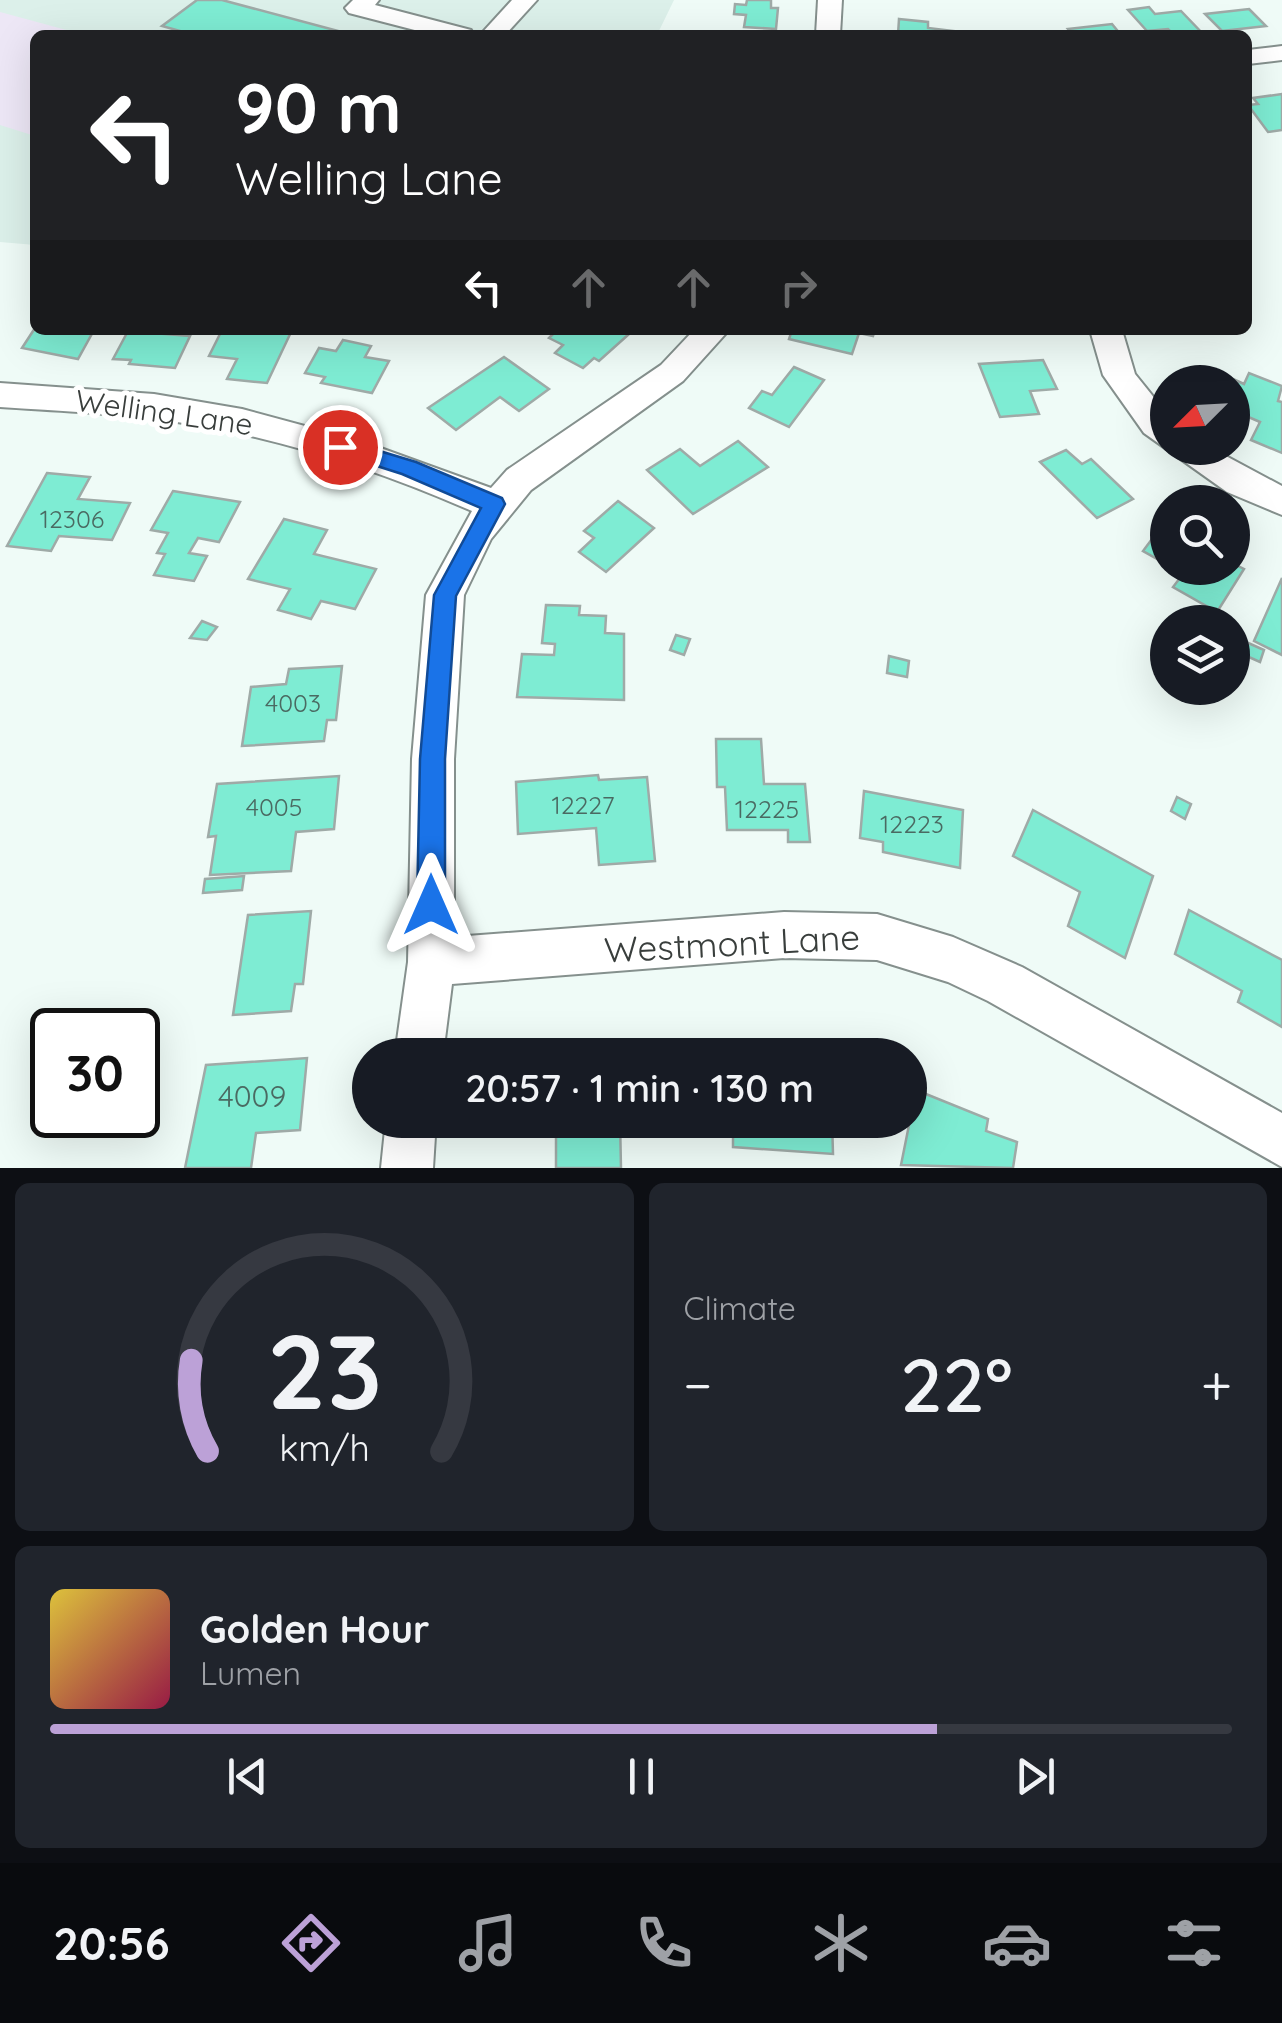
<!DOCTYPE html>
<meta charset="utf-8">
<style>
:root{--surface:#171b24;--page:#20242c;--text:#f1f3f6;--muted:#9ea1a6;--line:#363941;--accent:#bca1d7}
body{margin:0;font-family:Quicksand,sans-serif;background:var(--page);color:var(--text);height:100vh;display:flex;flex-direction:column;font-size:38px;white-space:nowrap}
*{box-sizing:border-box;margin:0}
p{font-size:32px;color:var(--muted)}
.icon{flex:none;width:55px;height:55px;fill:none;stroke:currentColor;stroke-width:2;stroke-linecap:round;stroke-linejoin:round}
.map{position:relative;height:1168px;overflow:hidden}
.panel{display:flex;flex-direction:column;gap:15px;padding:15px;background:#0d0f14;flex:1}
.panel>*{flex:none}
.guide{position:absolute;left:30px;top:30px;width:1222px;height:305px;border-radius:15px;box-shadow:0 10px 40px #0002;background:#202124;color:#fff;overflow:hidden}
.needle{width:65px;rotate:246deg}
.tools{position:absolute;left:1150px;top:365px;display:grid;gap:20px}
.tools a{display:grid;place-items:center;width:100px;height:100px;border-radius:50%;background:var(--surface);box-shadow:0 10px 40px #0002;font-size:50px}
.speed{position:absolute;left:30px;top:1008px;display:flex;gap:20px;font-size:50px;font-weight:700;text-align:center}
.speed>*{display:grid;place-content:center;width:130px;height:130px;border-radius:50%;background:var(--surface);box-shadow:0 10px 40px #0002;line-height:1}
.speed .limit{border:5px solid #111;border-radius:15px;background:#fff;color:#111}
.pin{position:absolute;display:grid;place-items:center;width:85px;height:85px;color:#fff;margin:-42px;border:5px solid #fff;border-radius:50%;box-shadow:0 2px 10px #0007}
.me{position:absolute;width:110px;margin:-55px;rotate:0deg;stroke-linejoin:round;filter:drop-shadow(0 0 8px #0008)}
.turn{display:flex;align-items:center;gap:35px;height:210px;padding:0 40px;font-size:45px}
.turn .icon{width:130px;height:130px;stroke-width:2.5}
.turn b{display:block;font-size:70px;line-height:85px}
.lanes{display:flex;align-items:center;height:95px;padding:0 40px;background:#0003;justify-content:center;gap:50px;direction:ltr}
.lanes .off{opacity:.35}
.big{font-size:75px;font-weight:600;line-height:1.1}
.panel .tile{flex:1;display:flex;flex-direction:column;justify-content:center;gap:15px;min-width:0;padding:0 35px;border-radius:15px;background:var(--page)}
.panel .dial{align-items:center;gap:0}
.dial svg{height:260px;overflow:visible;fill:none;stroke:var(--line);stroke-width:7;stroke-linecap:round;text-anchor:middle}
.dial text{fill:var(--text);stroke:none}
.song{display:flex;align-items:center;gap:30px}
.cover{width:120px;height:120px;border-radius:15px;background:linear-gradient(135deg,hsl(50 70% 55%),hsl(340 70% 35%))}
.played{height:10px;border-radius:5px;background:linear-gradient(90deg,var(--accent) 75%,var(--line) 75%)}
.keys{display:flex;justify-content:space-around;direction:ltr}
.heat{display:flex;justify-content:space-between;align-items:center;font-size:55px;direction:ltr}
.panel .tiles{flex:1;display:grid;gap:15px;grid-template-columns:1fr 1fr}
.tile:last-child{grid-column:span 2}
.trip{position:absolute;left:352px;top:1038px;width:575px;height:100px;border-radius:50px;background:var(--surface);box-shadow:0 10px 40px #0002;font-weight:600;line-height:100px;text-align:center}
.dock{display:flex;height:160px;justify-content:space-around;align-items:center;background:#090b0e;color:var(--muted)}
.dock .icon{width:70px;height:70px}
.dock .selected{color:var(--accent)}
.dock b{font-size:45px;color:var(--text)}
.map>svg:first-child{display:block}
.built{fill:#dcf0ea}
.green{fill:#ede7f6}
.building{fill:#7eecd3;stroke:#9faaa7;stroke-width:2.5}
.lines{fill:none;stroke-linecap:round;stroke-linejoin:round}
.minor-casing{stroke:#85908d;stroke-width:4}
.minor{fill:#fff;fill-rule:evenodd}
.route{fill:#1a73e8;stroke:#114b97;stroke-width:2.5}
.labels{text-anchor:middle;stroke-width:10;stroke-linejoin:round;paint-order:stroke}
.number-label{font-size:25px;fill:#4a6a62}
.street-label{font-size:30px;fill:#393e3c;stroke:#fff}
.near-number-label{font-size:30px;fill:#4a6a62}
.near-street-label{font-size:35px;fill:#393e3c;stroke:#fff}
</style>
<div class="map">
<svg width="1282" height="1168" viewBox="0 0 1282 1168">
<rect width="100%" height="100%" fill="#effbf7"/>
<!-- built -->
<polygon class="built" points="0,0 674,0 657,35 35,35 35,245 0,242"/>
<!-- green -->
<polygon class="green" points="0,12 85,35 35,35 35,136 0,125"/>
<!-- building -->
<g class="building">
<polygon points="197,0 222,0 353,35 194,35 162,26"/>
<polygon points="747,0 771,0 771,8 778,8 776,29 744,27 746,15 734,14 735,4 746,5"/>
<polygon points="1149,7 1155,14 1181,11 1204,35 1174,35 1168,29 1147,31 1128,10"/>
<polygon points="1249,9 1266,26 1222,31 1205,14"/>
<polygon points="899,19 928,22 928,28 954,31 954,35 898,35"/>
<polygon points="1112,24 1121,35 1073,35 1068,29"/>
<polygon points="1282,94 1282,130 1268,132 1248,105 1258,104 1253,98"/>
<polygon points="35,328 35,330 94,330 78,359 22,348"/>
<polygon points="222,330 292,330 267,383 227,379 237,359 209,356"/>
<polygon points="557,330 620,330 629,334 599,361 594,358 583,368 555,353 563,345 549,338"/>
<polygon points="792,330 875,330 873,336 859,333 852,354 789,339"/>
<polygon points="128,331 190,336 175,368 129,364 131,360 113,359"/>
<polygon points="343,340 371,346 365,357 389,361 372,393 321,383 325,377 305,373 319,348 336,351"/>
<polygon points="504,357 549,389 519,411 500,397 456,430 428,408"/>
<polygon points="1043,360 1057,389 1030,391 1039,414 1000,417 979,364"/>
<polygon points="794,367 824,380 789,427 749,408 762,391 772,395"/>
<polygon points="1213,370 1244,384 1249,373 1282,386 1278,401 1282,402 1282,453 1251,440 1260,422 1232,410 1232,382 1206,382"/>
<polygon points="738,441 768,467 693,514 647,470 680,449 700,466"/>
<polygon points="1066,450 1082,464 1091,459 1133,499 1097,518 1040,462"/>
<polygon points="47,473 90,477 78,499 130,503 112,540 59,536 51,551 7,546"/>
<polygon points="173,491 240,502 219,542 198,538 189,553 207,556 194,581 154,575 165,554 157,553 168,533 151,530"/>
<polygon points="618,501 654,528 606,572 579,552 594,538 584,531"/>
<polygon points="284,519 327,530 314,554 376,569 355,609 321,601 311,619 278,610 290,589 248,579"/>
<polygon points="1166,520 1168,521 1168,565 1143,551"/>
<polygon points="1232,563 1244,569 1217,612 1173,587 1183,574 1171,568 1232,568"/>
<polygon points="1282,578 1282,655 1254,641"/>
<polygon points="546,605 580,606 579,615 606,616 605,633 624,634 624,700 517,697 522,654 554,655 555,644 542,643"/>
<polygon points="202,621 217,627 207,640 190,638"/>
<polygon points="676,635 690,639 684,655 670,650"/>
<polygon points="1246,642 1264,650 1260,662 1242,654"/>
<polygon points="889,656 909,661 907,677 887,673"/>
<polygon points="342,666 336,720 327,720 324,741 242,746 251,687 286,684 289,669"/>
<polygon points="716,739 761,739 764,784 805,784 810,842 788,842 788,830 727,830 725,787 717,787"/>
<polygon points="598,775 599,780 647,777 655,861 599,865 596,828 518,834 516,782"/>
<polygon points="339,776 334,829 296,832 291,871 210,875 216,836 208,837 217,784"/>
<polygon points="864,791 963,810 960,868 883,852 883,842 860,838"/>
<polygon points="1177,797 1191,804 1185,819 1171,811"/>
<polygon points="1033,810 1153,876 1125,958 1068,926 1080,892 1013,856"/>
<polygon points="244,876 242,890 203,893 205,879"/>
<polygon points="1189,910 1282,960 1282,1027 1238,1002 1242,991 1175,954"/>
<polygon points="311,911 303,984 295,984 291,1011 233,1015 248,915"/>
<polygon points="307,1058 300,1130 256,1133 251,1168 185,1168 206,1065"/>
<polygon points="916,1090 988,1119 986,1131 1017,1142 1013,1168 901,1165"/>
<polygon points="556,1120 620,1120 621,1168 556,1168"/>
<polygon points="733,1120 832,1120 833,1154 733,1147"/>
</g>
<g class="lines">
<defs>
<g id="minor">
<polygon points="353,0 379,0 375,5 471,30 474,35 434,35 349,13 345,8"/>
<polygon points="512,0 537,0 505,35 480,35"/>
<polygon points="818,0 842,0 840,35 816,35"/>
<polygon points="1282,46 1282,60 1248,64 1248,50"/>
<path d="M694,330H729L683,381L531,490L491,539L464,595L454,759V937L784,912L877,914L953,937L1022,967L1282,1113V1167L988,1001L948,982L877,960L784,958L452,984L443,1055H395L408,962L412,759L426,595L472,511C378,470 279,437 177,422C118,413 59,411 0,407V383L154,394L242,409L364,442L491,488L507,470L661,365Z"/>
<polygon points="1090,330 1122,330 1135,374 1168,415 1168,448 1211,448 1282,486 1282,515 1227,492 1144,433 1103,375"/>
<polygon points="386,1120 436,1120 433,1168 381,1168"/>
</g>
</defs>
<!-- minor casing -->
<use href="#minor" class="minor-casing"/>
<!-- minor -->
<use href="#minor" class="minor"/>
</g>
<!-- route -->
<polygon class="route" points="340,439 416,462 502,498 505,504 456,596 445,759 445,905 441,915 431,919 421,915 417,905 420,759 434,595 481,508 402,474 333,452 333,441"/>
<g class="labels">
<!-- number labels -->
<g class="number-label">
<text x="72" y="528">12306</text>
<text x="293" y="712">4003</text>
<text x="583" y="814">12227</text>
<text x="274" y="816">4005</text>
<text x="767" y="818">12225</text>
<text x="912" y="833">12223</text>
</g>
<!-- street labels -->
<g class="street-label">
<text transform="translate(164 413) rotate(8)" y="10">Welling Lane</text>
</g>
<!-- near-number labels -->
<g class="near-number-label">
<text x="252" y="1107">4009</text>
</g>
<!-- near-street labels -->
<g class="near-street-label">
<text transform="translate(732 944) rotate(-3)" y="12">Westmont Lane</text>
</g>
</g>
</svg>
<div class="tools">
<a><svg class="needle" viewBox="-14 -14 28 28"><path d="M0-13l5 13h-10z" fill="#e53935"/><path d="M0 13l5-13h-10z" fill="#9ea1a6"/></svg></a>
<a><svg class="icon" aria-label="search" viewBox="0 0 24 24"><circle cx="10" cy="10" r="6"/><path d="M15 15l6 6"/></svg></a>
<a><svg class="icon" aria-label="layers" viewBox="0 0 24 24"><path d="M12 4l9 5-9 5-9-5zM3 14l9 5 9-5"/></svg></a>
</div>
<div class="speed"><div class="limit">30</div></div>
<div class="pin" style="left:340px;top:447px;background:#d93025"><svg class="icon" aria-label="arrive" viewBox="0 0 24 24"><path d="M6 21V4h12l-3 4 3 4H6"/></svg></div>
<svg class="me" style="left:431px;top:905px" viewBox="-20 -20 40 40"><path d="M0-17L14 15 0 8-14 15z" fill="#1a73e8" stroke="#fff" stroke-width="4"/></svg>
<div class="trip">20:57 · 1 min · 130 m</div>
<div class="guide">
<div class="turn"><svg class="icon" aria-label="left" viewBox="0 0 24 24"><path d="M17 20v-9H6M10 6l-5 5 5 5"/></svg><div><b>90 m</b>Welling Lane</div></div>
<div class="lanes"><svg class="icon" aria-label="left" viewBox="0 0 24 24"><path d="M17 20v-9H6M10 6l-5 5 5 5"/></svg><svg class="icon off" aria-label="ahead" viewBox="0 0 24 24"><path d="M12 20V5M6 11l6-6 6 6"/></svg><svg class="icon off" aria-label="ahead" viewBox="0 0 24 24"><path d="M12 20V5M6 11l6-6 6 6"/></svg><svg class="icon off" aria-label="right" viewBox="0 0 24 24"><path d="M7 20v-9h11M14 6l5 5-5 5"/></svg></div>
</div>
</div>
<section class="panel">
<div class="tiles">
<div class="tile dial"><svg viewBox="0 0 100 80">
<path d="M14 69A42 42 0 1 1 86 69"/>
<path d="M14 69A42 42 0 0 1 9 41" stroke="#bca1d7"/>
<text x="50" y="56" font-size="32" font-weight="700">23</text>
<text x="50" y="72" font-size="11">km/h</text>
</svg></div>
<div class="tile"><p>Climate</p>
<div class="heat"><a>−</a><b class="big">22°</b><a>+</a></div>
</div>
<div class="tile">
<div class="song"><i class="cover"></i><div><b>Golden Hour</b><p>Lumen</p></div></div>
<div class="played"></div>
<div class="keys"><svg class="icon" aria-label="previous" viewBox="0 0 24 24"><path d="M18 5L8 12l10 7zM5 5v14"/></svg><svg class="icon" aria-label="pause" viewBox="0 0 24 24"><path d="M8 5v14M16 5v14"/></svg><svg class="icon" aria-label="next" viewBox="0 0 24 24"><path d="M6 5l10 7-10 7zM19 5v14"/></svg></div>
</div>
</div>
</section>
<nav class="dock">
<b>20:56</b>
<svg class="icon selected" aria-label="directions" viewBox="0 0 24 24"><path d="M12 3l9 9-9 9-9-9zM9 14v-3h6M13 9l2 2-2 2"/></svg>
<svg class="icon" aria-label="music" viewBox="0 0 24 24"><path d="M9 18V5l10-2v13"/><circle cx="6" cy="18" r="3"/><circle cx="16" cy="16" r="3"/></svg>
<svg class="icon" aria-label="phone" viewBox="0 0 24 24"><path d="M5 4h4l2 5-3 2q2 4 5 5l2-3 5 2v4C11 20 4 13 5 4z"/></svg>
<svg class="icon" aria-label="climate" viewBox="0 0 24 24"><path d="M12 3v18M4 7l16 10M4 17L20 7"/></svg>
<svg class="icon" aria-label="car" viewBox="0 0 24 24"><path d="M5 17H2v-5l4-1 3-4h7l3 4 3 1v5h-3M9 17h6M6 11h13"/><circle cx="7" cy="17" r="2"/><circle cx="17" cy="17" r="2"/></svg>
<svg class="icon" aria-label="filters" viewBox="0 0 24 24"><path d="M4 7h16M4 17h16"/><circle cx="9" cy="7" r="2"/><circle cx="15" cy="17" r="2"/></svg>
</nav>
